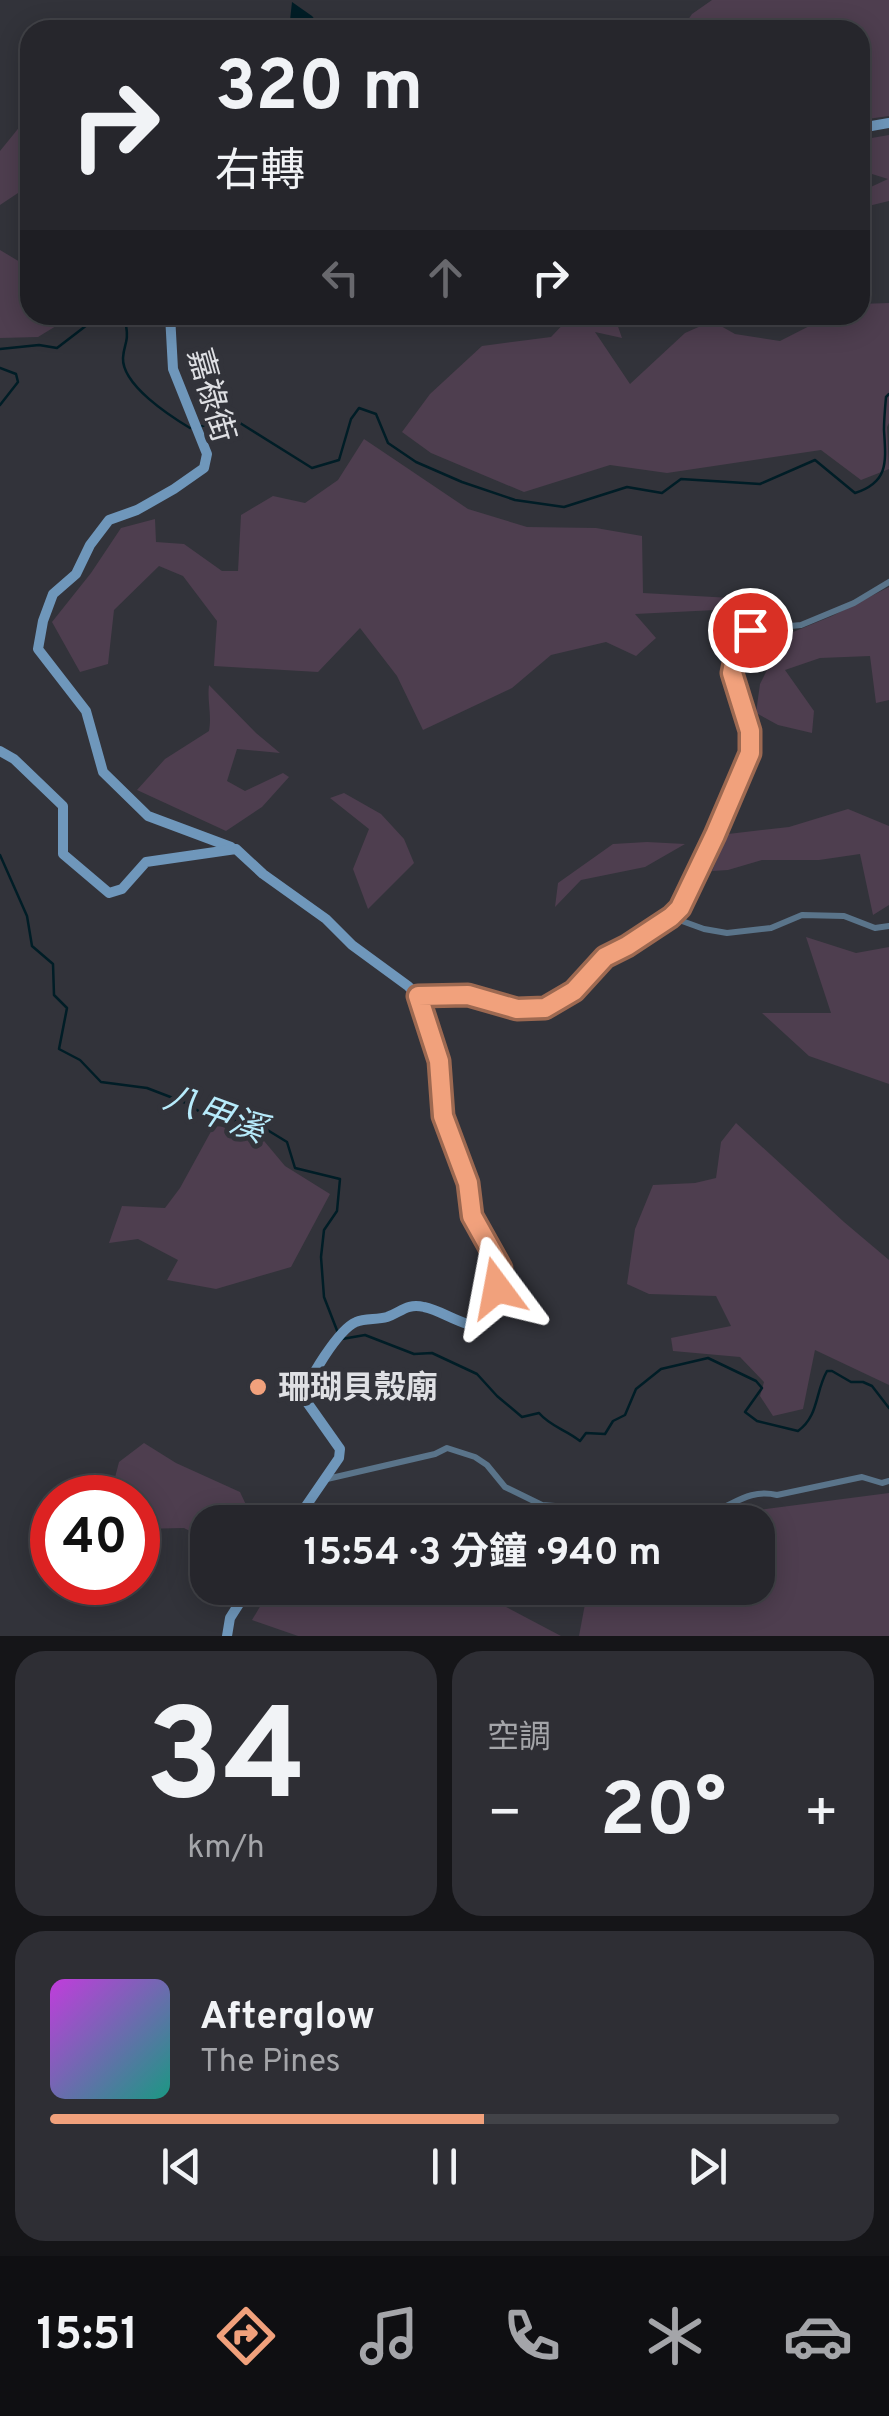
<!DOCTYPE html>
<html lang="zh-TW">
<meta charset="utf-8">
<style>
:root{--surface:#26262c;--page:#2e2e34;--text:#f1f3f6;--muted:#a4a5a9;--line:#424348;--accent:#f1a17c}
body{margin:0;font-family:Overpass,"Noto Sans TC",sans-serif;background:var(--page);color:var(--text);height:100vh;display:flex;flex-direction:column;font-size:38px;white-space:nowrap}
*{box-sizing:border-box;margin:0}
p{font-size:32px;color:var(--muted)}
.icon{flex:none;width:55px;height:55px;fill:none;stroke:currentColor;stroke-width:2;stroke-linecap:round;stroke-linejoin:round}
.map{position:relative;height:1636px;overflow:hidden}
.panel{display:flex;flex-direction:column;gap:15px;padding:15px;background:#151518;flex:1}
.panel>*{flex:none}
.hud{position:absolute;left:20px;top:20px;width:850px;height:305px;border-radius:30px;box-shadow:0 5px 25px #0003,0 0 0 2px var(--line);background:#26262c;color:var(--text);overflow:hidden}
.speed{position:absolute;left:30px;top:1475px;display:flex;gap:20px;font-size:50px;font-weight:700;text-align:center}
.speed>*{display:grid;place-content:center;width:130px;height:130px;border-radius:50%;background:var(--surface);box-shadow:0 5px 25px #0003,0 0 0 2px var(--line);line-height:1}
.speed .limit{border:15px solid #d22;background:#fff;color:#111}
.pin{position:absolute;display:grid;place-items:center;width:85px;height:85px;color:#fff;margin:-42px;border:5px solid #fff;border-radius:50%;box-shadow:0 2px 10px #0007}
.me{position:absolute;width:110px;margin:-55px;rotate:347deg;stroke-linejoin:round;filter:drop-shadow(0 0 8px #0008)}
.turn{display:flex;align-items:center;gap:35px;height:210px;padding:0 30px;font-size:45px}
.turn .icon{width:130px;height:130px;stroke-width:2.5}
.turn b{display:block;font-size:70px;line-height:85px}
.lanes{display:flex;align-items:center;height:95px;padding:0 30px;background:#0003;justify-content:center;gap:50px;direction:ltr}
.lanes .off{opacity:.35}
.big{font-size:75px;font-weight:700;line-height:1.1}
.panel .card{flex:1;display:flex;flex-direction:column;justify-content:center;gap:15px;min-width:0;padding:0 35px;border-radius:30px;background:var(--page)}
.panel .dial{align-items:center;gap:0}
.dial b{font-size:130px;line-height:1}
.song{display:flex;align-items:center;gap:30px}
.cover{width:120px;height:120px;border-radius:15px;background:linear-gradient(135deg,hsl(290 70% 55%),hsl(170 70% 35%))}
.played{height:10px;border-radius:5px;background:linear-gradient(90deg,var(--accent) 55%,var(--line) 55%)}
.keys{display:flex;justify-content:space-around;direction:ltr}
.heat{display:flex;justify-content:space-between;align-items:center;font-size:55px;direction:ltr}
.panel .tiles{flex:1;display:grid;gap:15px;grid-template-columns:1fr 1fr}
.card:last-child{grid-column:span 2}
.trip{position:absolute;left:190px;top:1505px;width:585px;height:100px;border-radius:30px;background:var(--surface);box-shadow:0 5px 25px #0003,0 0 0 2px var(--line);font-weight:700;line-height:100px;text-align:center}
.tabs{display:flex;height:160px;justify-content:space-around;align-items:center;background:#0f0f12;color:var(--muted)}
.tabs .icon{width:70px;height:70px}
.tabs .on{color:var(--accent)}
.tabs b{font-size:45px;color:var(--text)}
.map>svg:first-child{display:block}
.green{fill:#4e3e4f}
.water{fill:#001d26}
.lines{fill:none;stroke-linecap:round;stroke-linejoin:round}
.stream{stroke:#001d26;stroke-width:2.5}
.street{stroke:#5a748a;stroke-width:6}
.secondary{stroke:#6f97bb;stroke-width:10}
.route-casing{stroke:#9d6951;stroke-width:25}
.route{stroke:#f1a17c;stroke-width:18}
.poi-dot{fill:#f1a17c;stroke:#32333a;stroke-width:4}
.labels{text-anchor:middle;stroke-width:10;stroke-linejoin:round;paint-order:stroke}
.street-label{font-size:32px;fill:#dfe0e4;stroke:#32333a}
.poi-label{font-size:32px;font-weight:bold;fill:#dfe0e4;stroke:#32333a;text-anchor:start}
.water-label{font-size:35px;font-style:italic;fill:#b7ebfb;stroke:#32333a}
</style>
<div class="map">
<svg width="889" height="1636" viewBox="0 0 889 1636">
<rect width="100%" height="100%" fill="#32333a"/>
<!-- green -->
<g class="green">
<polygon points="712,0 889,0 889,116 860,120 860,30 681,30 692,14"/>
<polygon points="30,114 30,185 0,205 0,151"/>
<polygon points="889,135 889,201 860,208 860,192 888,179 872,174 860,176 860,140"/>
<polygon points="0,250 30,268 30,315 74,315 38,337 0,338"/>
<polygon points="889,303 889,423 887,427 889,469 861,480 821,450 667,473 610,465 524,492 431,453 402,432 430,394 482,346 551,337 572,315 614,315 622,338 595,332 630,384 685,333 712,321 735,334 780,341 831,315 860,315 860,304"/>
<polygon points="364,439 468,509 527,527 596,528 642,536 643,593 731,598 736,609 635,614 656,638 636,656 606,642 551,655 512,688 423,730 397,676 360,628 318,672 214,666 217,621 183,576 159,566 114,610 108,664 80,672 52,622 91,573 121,528 155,519 156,542 184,544 222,571 238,571 241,515 273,496 305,503 338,480"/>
<polygon points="889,587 889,700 876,703 870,656 820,658 785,670 814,711 812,733 778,725 756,713 760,684 773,658 776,639 832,616"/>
<path d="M209,685L256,733L280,753L237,749L227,781L245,791L283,773L289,777L262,807L226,831L137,790L165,759L209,731C212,714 207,701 209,685Z"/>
<polygon points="344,793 381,814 404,839 414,863 368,909 353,869 369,829 330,798"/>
<polygon points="848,809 889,826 889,905 873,915 860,854 819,860 762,860 728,870 712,871 728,834 789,827"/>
<polygon points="647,842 685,844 645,867 581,880 555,907 558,883 613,844"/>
<polygon points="806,937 856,953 889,947 889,1084 809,1056 762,1013 831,1013"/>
<polygon points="736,1123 844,1222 889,1260 889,1385 815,1350 803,1409 773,1416 760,1396 764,1382 740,1357 673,1351 671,1338 731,1326 716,1296 649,1294 627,1284 635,1229 653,1185 695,1183 716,1178 721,1142"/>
<polygon points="214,1126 254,1129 285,1166 330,1194 291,1267 216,1289 167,1280 178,1260 138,1239 109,1243 122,1206 165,1208 180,1188"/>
<polygon points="144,1443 176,1463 240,1492 254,1522 208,1522 207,1540 184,1528 138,1529 138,1498 110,1497 119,1462"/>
<polygon points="889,1493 889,1636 579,1636 588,1588 758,1588 758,1522 720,1522 751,1511"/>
<polygon points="271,1588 297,1588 371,1595 472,1589 561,1636 298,1636 252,1620"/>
</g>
<!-- water -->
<polygon class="water" points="292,2 312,16 324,30 289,30"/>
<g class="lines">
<!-- stream -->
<g class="stream">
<path d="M104,315L126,325C129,343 124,343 123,358C122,385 170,416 190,428"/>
<polyline points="0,349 39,345 57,348 100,315"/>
<polyline points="0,368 16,374 18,382 0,405"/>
<path d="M202,426L224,421L240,423L312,468L339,460L351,419L359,408L376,414L388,443L416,462L462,482L515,500L564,507L627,487L662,493L681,479L760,484L815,460L855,493C889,482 886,462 884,430C884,419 885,408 886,397L889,394"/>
<polyline points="0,855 27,916 32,946 53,964 54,995 67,1008 59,1049 80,1060 101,1082 147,1088 186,1103 208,1117 256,1123 287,1142 295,1168 340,1179 337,1211 324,1230 321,1257 324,1297 338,1333"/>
<path d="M342,1339L365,1335L414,1354L432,1353L477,1374L497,1396L522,1417L539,1413C551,1427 565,1429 580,1441L586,1433L605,1434L613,1421L625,1415L636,1389L661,1369L708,1358L756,1381L762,1388L745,1412L757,1421L798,1431C819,1416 815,1392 827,1371H832L851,1382H863L872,1386L889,1408"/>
</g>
<!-- street -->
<g class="street">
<polyline points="671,917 704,929 727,933 771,928 802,915 844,916 875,928 889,926"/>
<polyline points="418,996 468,995 495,1004 517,1009 545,1007 574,991 605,957 627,946 671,917 679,908 715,835 750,753 750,731 732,673 737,649 750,630 801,625 854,603 889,582"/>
<polyline points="327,1479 435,1454 447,1448 475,1457 487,1465 505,1487 542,1505 581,1508 602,1515 611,1522"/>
<path d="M643,1522C666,1507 674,1517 698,1515C727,1513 744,1487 777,1495L862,1477L882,1483L889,1481"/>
</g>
<!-- secondary -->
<g class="secondary">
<polyline points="860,128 889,123"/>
<polyline points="170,315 173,369 207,454 204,468 174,489 137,510 109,520 90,545 76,574 53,594 43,621 38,649 86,711 103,772 148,816 231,847"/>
<path d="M0,751L14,759L63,806V854L109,893L122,889L146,862L236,849L263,874L326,919L352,945L408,986L418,996L439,1061L443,1116L469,1183L473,1216L501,1268L497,1287L479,1320L468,1324C453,1320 439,1310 424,1307C407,1303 401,1312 387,1317C377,1320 365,1318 356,1322C339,1329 306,1381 304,1398L340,1449L339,1458L295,1522"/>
<polyline points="227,1636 230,1618 249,1588"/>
</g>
</g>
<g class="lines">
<defs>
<polyline id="route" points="497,1288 501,1268 472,1216 468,1183 443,1116 439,1061 418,996 468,995 517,1009 545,1008 574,991 605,957 627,946 671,917 680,908 715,835 750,753 750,731 732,673 737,648 750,630"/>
</defs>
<!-- route casing -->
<use href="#route" class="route-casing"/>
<!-- route -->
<use href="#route" class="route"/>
</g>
<!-- markers -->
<circle class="poi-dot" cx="258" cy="1387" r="10"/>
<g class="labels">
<!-- street labels -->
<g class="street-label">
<text transform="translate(212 395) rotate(74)" y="11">嘉祿街</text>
</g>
<!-- poi labels -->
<g class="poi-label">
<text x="278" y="1398">珊瑚貝殼廟</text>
</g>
<!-- water labels -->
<g class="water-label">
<text transform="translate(215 1113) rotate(20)" y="12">八甲溪</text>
</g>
</g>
</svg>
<div class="speed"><div class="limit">40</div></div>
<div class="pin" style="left:750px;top:630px;background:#d93025"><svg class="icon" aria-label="arrive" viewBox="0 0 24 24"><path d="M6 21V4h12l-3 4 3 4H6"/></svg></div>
<svg class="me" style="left:497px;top:1288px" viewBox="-20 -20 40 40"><path d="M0-17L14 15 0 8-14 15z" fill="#f1a17c" stroke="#fff" stroke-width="4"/></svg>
<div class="trip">15:54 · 3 分鐘 · 940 m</div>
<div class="hud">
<div class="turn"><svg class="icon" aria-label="right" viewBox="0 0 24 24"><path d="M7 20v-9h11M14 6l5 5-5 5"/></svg><div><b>320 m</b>右轉</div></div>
<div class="lanes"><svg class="icon off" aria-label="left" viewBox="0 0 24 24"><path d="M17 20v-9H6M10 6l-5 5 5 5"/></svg><svg class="icon off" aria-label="ahead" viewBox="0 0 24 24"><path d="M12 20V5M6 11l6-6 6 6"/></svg><svg class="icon" aria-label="right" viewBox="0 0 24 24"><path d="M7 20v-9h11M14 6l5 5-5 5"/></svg></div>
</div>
</div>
<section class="panel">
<div class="tiles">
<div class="card dial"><b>34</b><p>km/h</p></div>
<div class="card"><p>空調</p>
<div class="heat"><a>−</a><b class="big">20°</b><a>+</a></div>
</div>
<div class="card">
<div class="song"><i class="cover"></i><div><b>Afterglow</b><p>The Pines</p></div></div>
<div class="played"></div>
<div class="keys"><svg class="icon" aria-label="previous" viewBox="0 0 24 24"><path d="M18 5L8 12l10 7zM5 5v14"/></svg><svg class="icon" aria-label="pause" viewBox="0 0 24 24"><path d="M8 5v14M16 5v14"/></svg><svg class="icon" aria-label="next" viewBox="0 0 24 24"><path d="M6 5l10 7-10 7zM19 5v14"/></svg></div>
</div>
</div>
</section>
<nav class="tabs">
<b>15:51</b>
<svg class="icon on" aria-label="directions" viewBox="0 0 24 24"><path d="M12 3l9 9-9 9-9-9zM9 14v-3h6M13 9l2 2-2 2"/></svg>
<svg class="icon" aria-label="music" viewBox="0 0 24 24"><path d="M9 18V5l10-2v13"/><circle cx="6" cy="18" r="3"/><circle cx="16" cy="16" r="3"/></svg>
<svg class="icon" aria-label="phone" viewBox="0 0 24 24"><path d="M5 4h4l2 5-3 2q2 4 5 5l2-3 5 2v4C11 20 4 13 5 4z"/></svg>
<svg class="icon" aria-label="climate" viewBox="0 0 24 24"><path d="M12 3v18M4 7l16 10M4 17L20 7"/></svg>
<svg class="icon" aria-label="car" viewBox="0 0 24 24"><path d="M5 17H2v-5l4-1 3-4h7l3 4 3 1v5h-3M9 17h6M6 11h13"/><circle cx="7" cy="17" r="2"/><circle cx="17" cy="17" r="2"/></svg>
</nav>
